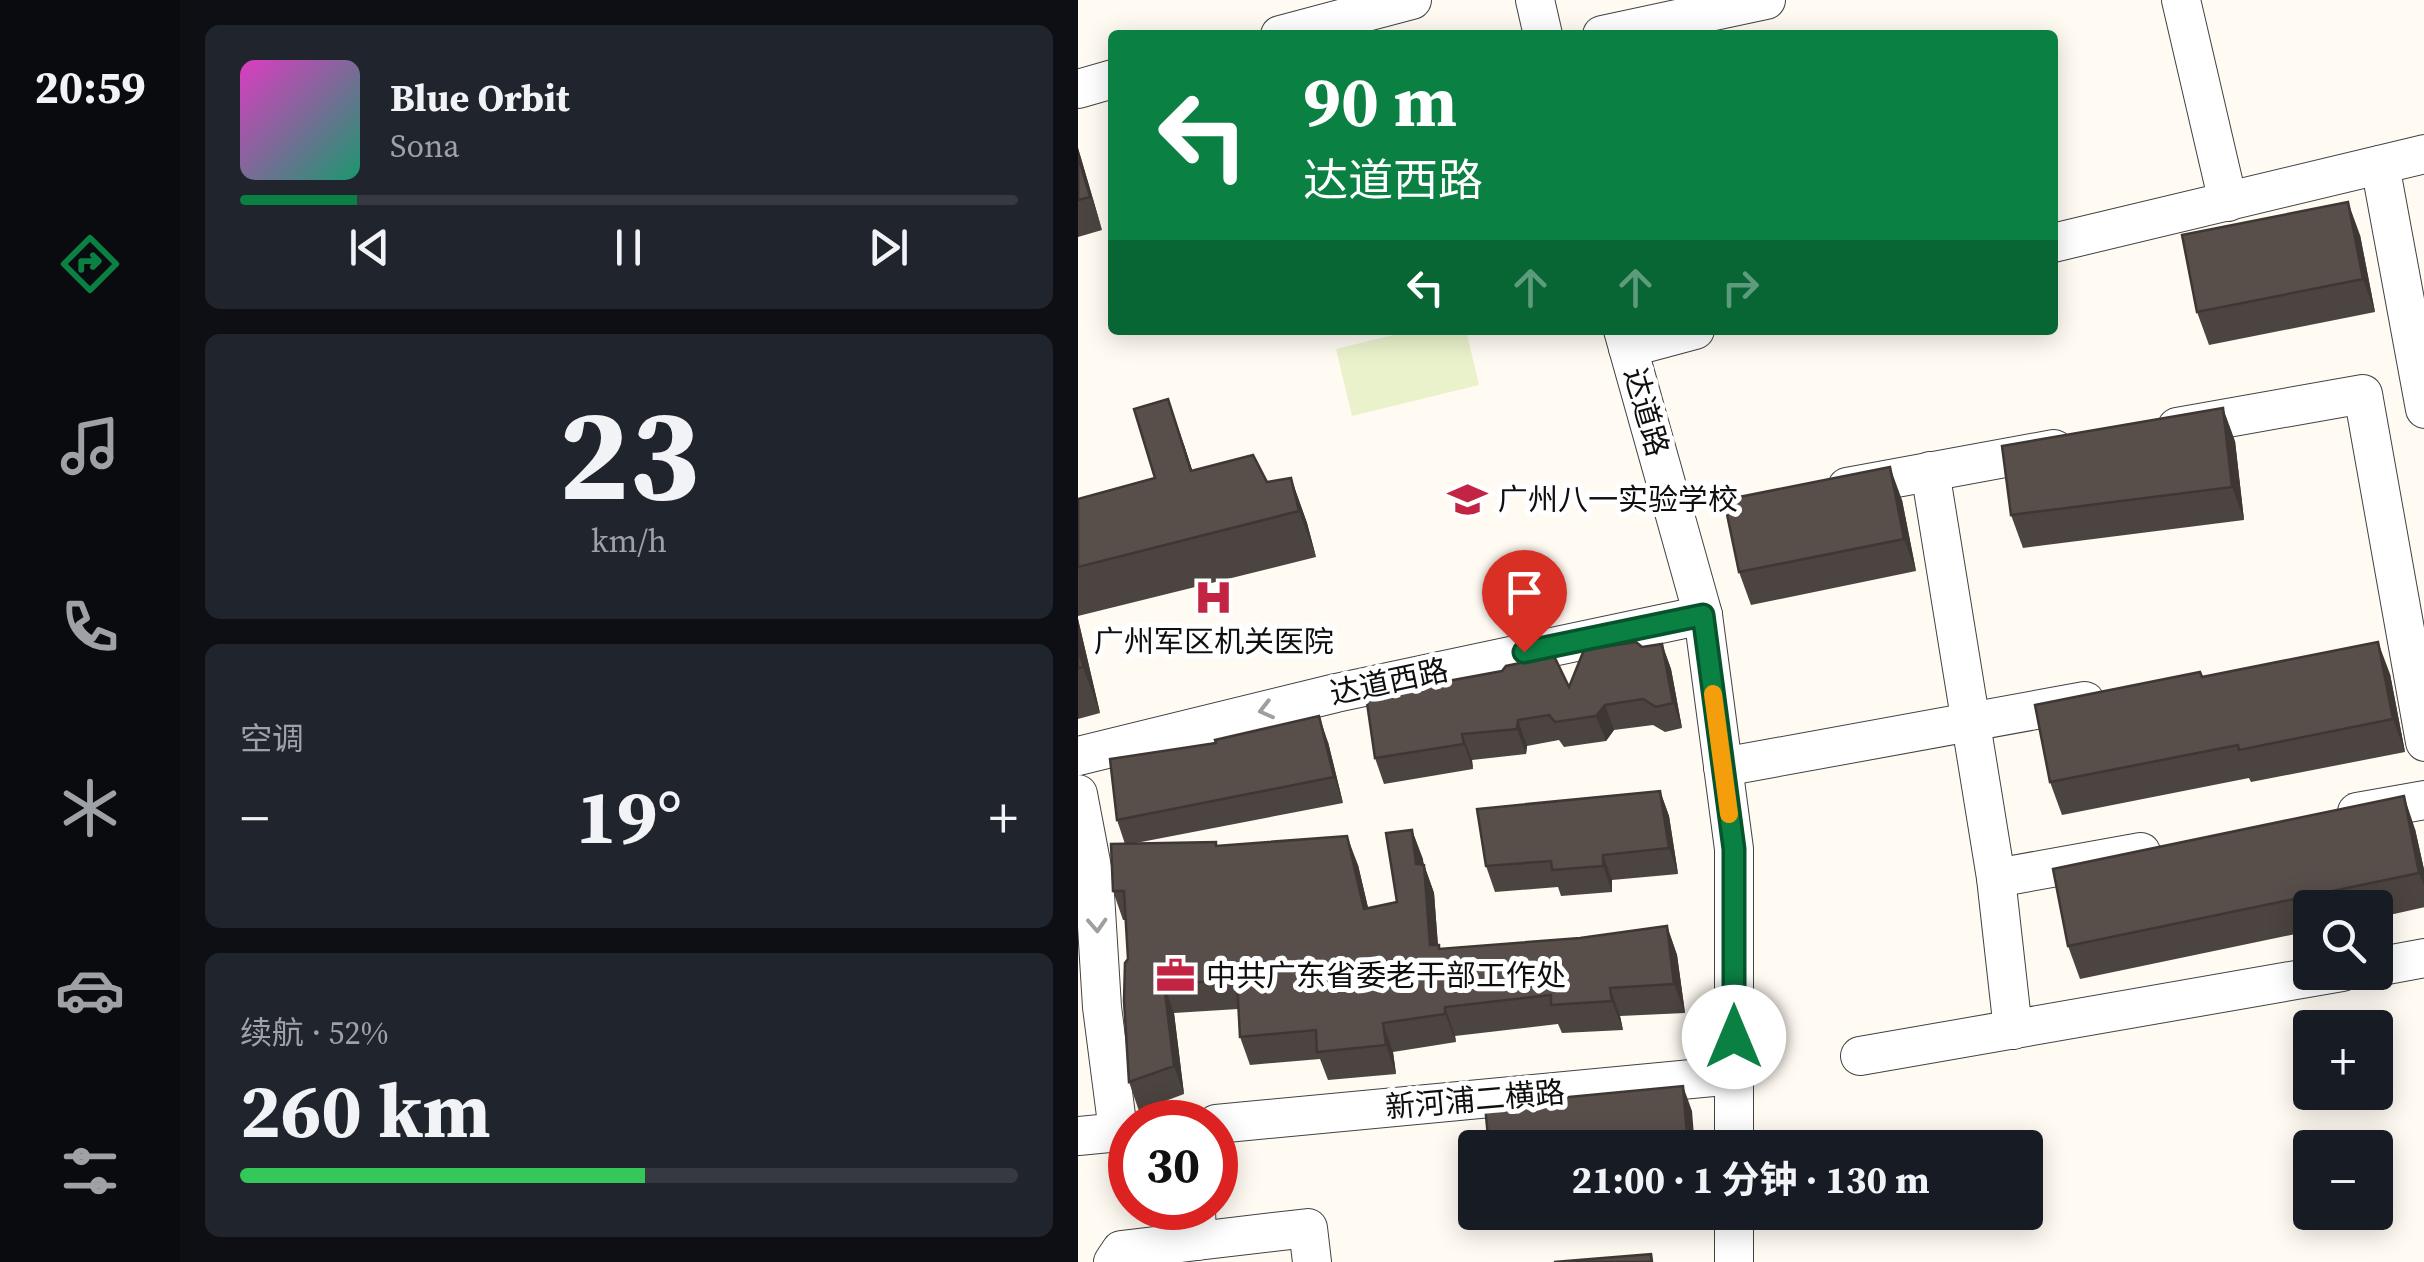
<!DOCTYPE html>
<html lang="zh">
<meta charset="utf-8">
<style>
:root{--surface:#171b24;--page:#20242c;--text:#f1f3f6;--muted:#9ea1a6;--line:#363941;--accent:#0b8043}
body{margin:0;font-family:"Source Serif 4","Noto Sans SC",serif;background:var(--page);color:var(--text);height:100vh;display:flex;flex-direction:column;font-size:38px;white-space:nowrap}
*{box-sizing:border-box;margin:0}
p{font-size:32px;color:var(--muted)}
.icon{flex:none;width:55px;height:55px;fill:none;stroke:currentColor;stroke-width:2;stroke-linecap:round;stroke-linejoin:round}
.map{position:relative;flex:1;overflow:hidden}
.details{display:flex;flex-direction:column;gap:25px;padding:25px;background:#0d0f14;width:898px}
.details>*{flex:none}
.top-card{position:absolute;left:30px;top:30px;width:950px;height:305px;border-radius:10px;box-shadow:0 5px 25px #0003;background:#0b8043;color:#fff;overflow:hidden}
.controls{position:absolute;left:1215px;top:890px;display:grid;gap:20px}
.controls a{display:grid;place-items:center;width:100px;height:100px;border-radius:10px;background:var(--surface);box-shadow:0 5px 25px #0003;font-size:50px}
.speed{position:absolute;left:30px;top:1100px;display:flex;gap:20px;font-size:50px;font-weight:700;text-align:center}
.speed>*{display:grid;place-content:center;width:130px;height:130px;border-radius:50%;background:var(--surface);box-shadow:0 5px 25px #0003;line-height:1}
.speed .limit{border:15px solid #d22;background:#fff;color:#111}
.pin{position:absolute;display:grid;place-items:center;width:85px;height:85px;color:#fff;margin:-102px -42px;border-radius:50% 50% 50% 0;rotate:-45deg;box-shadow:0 0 10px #0007}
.pin .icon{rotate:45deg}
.me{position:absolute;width:110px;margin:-55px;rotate:0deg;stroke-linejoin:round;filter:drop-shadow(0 0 8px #0008)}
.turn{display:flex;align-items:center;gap:35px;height:210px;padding:0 30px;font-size:45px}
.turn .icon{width:130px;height:130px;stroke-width:2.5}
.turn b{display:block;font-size:70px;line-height:85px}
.lanes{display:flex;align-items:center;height:95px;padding:0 30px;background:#0003;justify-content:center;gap:50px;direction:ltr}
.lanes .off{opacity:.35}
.big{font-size:75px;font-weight:700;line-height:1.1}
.details .tile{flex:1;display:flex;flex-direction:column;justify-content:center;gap:15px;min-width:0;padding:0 35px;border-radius:15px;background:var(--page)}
.details .dial{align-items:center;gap:0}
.dial b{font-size:130px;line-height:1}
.song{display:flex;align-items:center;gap:30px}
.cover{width:120px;height:120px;border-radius:15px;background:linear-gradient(135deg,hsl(310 70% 55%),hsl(160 70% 35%))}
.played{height:10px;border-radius:5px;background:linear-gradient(90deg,var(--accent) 15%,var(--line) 15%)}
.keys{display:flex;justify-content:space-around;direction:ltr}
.heat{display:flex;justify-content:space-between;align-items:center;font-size:55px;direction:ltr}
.charge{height:15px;border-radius:8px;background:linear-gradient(90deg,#34c759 52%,var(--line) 0)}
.trip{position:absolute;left:380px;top:1130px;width:585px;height:100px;border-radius:10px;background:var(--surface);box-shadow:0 5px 25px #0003;font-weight:700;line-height:100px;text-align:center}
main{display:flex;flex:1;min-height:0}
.tabs{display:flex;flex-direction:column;width:180px;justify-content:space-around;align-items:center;background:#090b0e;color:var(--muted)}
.tabs .icon{width:70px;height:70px}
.tabs .active{color:var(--accent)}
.tabs b{font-size:45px;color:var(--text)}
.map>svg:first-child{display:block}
.pitch{fill:#eaf2cc}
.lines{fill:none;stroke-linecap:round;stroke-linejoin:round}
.minor-casing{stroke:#424242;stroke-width:40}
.minor{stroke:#fff;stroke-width:38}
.wall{fill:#4c4440}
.shaded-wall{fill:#3e3734}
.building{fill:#584f4b;stroke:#3e3734;stroke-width:2.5}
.oneway{stroke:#9f9f9f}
.route-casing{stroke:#07532c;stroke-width:25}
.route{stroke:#0b8043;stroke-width:18}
.slow{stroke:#f59e0b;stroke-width:18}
.labels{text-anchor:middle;stroke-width:10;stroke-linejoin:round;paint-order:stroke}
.street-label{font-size:30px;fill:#0f0f0f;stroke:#fff}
.poi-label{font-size:30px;fill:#0f0f0f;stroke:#fff;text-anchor:start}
</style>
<main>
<nav class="tabs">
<b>20:59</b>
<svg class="icon active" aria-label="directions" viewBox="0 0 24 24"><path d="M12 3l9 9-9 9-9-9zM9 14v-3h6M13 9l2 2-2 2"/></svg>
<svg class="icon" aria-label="music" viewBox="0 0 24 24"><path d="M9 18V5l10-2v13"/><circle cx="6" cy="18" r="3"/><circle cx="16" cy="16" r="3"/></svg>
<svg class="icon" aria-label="phone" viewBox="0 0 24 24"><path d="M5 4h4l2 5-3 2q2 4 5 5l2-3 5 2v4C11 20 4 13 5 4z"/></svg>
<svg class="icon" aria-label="climate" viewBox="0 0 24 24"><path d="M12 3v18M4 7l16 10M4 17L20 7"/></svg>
<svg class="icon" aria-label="car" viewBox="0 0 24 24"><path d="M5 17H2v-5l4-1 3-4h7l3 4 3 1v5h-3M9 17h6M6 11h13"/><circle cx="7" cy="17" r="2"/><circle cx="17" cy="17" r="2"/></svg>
<svg class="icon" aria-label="filters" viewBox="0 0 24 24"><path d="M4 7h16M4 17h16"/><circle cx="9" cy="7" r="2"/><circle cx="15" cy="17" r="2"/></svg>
</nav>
<section class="details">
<div class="tile">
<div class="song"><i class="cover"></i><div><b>Blue Orbit</b><p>Sona</p></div></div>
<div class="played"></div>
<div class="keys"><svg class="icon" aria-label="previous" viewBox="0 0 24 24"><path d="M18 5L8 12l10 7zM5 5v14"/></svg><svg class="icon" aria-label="pause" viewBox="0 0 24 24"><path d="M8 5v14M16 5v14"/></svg><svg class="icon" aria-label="next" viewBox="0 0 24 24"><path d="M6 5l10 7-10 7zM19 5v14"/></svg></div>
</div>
<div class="tile dial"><b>23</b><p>km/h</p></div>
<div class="tile"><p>空调</p>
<div class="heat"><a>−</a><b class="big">19°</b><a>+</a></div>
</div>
<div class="tile"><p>续航 · 52%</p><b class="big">260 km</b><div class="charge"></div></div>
</section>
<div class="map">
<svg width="1347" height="1262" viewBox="0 0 1347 1262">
<rect width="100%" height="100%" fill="#fffaf2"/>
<!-- pitch -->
<polygon class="pitch" points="336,330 388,330 401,385 274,416 258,349"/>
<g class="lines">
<defs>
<g id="minor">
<polyline points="457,0 465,35"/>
<polyline points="1103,0 1150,202"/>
<polyline points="202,35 334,0"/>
<polyline points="524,35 688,0"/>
<polyline points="0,89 35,79"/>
<polyline points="1302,165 1347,409"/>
<polyline points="975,243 1347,154"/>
<polyline points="545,330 625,615 656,849 656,1148"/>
<polyline points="550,348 617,330"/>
<polyline points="1099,427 1285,394 1347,742"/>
<polyline points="852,471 918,878 935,1030"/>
<polyline points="769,487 976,449"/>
<polyline points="0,756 258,693 625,615"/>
<polyline points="645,767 1007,701"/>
<polyline points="0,794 16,878 24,1007 40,1131"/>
<polyline points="1279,812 1347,800"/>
<polyline points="918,878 1063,852"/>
<polyline points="1298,967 1347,958"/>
<polyline points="782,1056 1264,972"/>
<polyline points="138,1124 656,1075"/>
<polyline points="0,1136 52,1131"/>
<polyline points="119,1241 230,1228 234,1262"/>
<polyline points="35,1262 43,1250 119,1241 118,1208"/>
<polyline points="656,1262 656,1212"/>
</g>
</defs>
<!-- minor casing -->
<use href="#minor" class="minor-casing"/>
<!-- minor -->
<use href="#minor" class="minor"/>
</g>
<!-- wall -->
<g class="wall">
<polygon points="0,148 24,230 0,237"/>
<polygon points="1282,235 1297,312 1131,345 1119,312"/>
<polygon points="1157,441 1166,520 945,548 933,515"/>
<polygon points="106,445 114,470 189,482 213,478 229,523 238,557 0,616 0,499 77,478"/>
<polygon points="824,500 838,571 673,605 661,572"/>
<polygon points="0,619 22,713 0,719"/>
<polygon points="584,644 593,669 604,728 587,732 575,725 536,730 528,741 486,747 481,740 449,746 448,754 394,760 395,769 306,784 297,758 424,671 491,687 564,647"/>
<polygon points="1312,674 1327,752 1173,782 1171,778 984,815 972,782 1124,677"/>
<polygon points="250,742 265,803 58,843 138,842 139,846 280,865 290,908 319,902 334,830 356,893 360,945 363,949 502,938 589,926 599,955 607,1013 542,1016 545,1030 484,1033 480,1024 377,1036 378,1042 315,1052 318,1074 250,1080 242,1059 172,1065 162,1037 160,1009 96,1013 106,1094 61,1111 51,1082 50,959 48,920 45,920 35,891 47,844 39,820"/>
<polygon points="582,791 591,816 600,874 534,880 534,892 483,896 480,887 417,892 408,866"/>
<polygon points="1337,829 1347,874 1347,907 1298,918 1298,908 1232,908 1232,931 1002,979 990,946"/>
</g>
<!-- shaded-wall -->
<g class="shaded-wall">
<polygon points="0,148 24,230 0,156"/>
<polygon points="1270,202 1282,235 1297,312 1285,279"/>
<polygon points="90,399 106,445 129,516 113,471"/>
<polygon points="1145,408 1157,441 1166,520 1154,487"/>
<polygon points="812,467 824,500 838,571 826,539"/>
<polygon points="213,478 229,523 238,557 221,511"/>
<polygon points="0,619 22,713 5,667 0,645"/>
<polygon points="1300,642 1312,674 1327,752 1315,719"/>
<polygon points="584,644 593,669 604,728 595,703"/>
<polygon points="527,705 536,730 528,741 518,716"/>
<polygon points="241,716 250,742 265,803 256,777"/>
<polygon points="440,720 449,746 448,754 439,729"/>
<polygon points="384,734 394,760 395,769 386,744"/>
<polygon points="582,791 591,816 600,874 591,848"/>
<polygon points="1326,796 1337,829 1347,874 1347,888 1341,873"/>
<polygon points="334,830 345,859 347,877 346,865 356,893 362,974 352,945"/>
<polygon points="269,836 280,865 297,937 286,909"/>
<polygon points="525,855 534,880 534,892 525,866"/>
<polygon points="589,926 599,955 607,1013 596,984"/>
<polygon points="86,984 96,1013 106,1094 96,1066"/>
<polygon points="532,988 542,1016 545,1030 534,1001"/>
<polygon points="367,1007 377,1036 378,1042 367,1014"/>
<polygon points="305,1023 315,1052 318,1074 308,1045"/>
<polygon points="605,1086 614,1111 617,1148 611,1148"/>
</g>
<!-- building -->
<g class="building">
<polygon points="0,156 12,197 0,200"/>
<polygon points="1270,202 1285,279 1119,312 1104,235"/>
<polygon points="90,399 113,471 175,455 189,482 213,478 221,511 0,567 0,499 77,478 56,409"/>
<polygon points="1145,408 1154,487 933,515 924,446"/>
<polygon points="812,467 826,539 661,572 646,500"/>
<polygon points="558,642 564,647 584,644 595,703 578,707 565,699 527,705 518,716 477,722 471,715 440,720 439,729 384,734 386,744 297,758 288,696 424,671 428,666 476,656 491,687 506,650"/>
<polygon points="1300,642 1315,719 1161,750 1160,745 972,782 957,705 1122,672 1124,677"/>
<polygon points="0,645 5,667 0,668"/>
<polygon points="241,716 256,777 39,820 32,759 138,743 137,740"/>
<polygon points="582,791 591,848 525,855 525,866 474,870 473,861 408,866 399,809"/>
<polygon points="1326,796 1341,873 990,946 975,869"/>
<polygon points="334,830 338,864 346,865 352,945 361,945 361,949 502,938 589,926 596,984 532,988 534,1001 473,1005 473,995 367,1007 367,1014 305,1023 308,1045 239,1052 238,1030 162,1037 159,980 86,984 96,1066 51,1082 46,1001 47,963 50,959 46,891 35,891 33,844 138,842 138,846 269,836 286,909 319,902 308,833"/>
<polygon points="605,1086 610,1147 411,1148 407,1105"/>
<polygon points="573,1254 574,1262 476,1262"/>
</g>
<!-- one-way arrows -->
<defs><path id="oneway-chevron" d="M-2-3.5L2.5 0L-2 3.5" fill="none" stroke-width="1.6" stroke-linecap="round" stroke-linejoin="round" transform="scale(2.5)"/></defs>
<g class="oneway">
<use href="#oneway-chevron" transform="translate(188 710) rotate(166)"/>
<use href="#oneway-chevron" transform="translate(19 925) rotate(87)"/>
</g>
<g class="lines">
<defs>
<polyline id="route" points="446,652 625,615 656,849 656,1037"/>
</defs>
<!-- route casing -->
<use href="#route" class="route-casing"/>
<!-- route -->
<use href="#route" class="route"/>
<!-- slow -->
<polyline class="slow" points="635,694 651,814"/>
</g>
<!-- icons -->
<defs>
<symbol id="school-bare" viewBox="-9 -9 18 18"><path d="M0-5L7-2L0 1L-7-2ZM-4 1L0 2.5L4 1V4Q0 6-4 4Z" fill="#c32443" stroke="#fff" stroke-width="2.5" paint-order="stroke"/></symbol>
<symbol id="hospital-bare" viewBox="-9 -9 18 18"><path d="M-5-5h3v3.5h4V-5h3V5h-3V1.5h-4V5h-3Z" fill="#c32443" stroke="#fff" stroke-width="2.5" paint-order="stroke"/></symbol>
<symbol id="office-bare" viewBox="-9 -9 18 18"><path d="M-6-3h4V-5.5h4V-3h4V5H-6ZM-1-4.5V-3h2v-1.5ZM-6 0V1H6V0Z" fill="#c32443" stroke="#fff" stroke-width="2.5" paint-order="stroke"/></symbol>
</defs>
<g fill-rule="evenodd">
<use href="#school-bare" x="362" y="472" width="55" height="55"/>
<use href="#hospital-bare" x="108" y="570" width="55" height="55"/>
<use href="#office-bare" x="70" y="948" width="55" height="55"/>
</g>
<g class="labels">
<!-- street labels -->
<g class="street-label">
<text transform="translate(568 412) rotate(74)" y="10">达道路</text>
<text transform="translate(311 682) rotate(-12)" y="10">达道西路</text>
<text transform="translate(397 1100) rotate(-5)" y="10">新河浦二横路</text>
</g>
<!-- poi labels -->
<g class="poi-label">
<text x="420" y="510">广州八一实验学校</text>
<text x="136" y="652" text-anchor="middle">广州军区机关医院</text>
<text x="128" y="986">中共广东省委老干部工作处</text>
</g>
</g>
</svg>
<div class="controls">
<a><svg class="icon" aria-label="search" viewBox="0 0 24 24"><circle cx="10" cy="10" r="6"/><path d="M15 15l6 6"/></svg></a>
<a>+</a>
<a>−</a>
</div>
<div class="speed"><div class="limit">30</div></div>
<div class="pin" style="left:446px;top:652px;background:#d93025"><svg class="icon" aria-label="arrive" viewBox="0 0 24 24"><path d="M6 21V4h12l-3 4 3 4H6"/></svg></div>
<svg class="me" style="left:656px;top:1037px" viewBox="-20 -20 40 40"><circle r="19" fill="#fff"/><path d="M0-13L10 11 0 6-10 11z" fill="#0b8043"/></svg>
<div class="trip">21:00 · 1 分钟 · 130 m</div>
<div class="top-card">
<div class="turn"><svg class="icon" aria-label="left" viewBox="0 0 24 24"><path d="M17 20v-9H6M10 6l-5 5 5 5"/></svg><div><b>90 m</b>达道西路</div></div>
<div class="lanes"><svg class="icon" aria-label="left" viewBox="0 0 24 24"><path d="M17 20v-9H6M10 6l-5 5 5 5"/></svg><svg class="icon off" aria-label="ahead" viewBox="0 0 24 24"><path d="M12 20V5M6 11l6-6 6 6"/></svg><svg class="icon off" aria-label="ahead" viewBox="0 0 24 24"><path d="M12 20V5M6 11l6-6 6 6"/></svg><svg class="icon off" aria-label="right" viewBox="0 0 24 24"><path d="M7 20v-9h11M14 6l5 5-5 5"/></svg></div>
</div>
</div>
</main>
